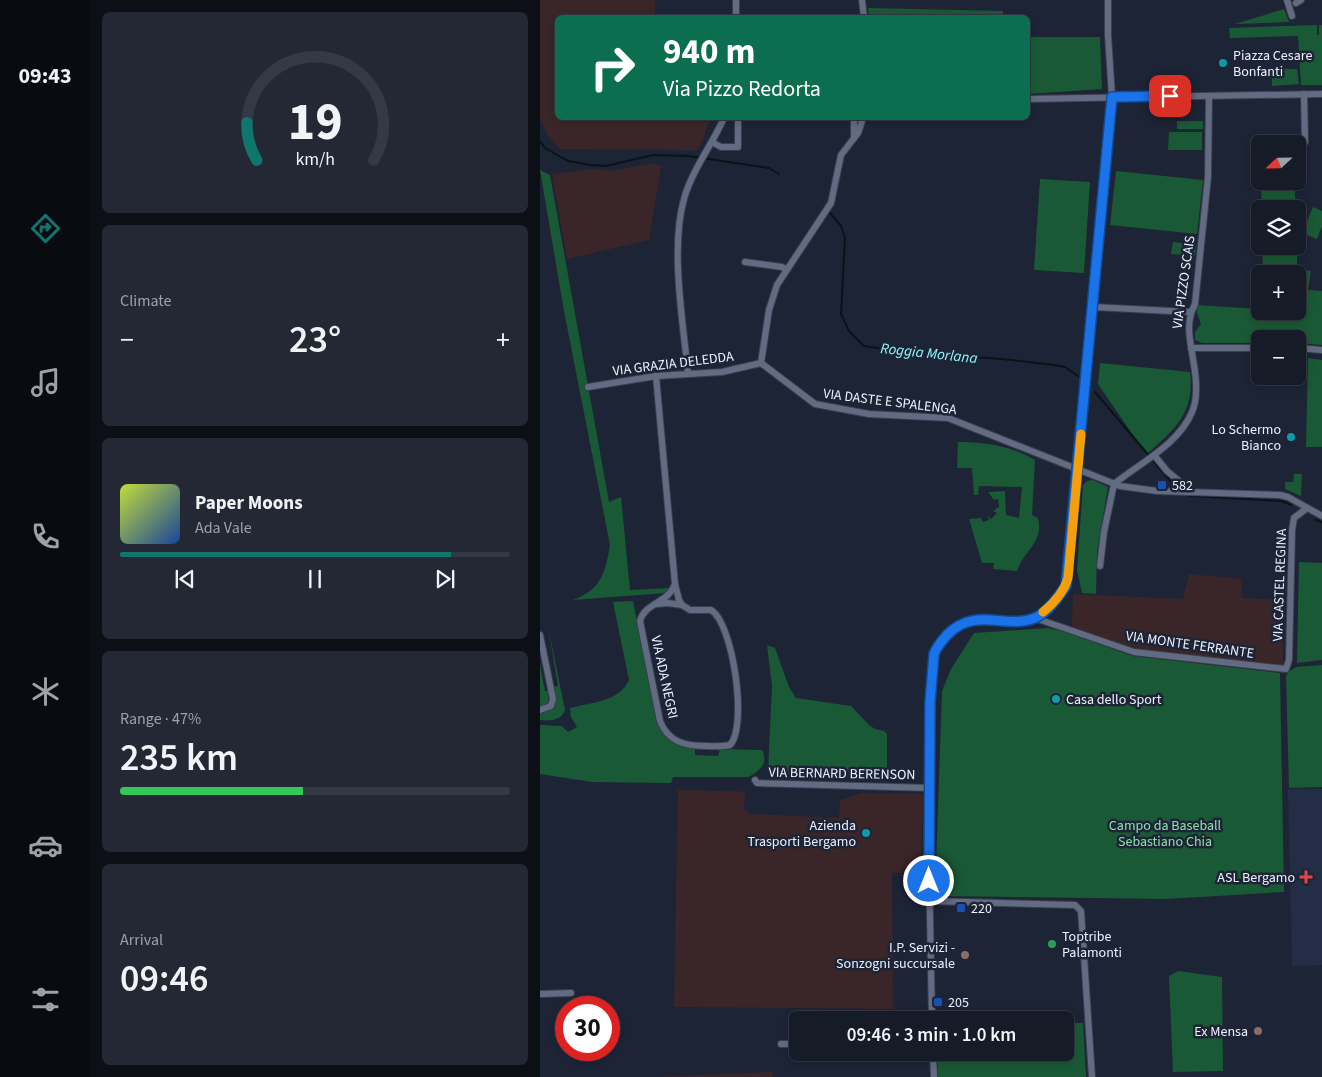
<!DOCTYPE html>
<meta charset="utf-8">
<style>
:root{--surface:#161b28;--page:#232834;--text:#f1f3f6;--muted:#9ea1a8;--line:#353945;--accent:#0f766e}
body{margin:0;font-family:"Source Sans 3",sans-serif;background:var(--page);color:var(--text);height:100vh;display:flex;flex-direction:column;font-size:19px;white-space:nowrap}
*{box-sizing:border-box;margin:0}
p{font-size:16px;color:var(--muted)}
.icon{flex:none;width:28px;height:28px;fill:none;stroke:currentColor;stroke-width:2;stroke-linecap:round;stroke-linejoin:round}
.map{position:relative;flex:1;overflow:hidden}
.side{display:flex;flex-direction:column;gap:12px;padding:12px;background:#0c0f16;width:450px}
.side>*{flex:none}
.hud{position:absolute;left:15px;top:15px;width:475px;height:105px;border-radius:8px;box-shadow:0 2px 8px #0003,0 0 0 1px var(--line);background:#0b6e4f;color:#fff;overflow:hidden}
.needle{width:32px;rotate:248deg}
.controls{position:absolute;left:711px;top:135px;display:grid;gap:10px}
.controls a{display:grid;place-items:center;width:55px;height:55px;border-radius:8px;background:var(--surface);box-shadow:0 2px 8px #0003,0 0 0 1px var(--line);font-size:25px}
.speed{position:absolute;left:15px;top:996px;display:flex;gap:10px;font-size:25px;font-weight:700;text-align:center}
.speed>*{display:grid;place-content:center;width:65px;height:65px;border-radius:50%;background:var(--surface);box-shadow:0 2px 8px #0003,0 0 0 1px var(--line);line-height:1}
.speed .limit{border:8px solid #d22;background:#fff;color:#111}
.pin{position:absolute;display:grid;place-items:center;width:42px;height:42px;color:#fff;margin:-21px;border-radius:10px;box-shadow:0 2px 8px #0006}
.me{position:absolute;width:55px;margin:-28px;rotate:0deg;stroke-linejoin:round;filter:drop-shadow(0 0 4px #0008)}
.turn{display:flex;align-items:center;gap:18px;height:105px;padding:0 25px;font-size:22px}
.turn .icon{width:65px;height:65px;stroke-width:2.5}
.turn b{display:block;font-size:35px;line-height:42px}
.big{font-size:38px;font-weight:600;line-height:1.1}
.side .tile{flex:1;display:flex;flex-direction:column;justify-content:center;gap:8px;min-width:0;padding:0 18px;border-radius:8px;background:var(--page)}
.side .dial{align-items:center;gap:0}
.dial svg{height:130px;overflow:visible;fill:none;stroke:var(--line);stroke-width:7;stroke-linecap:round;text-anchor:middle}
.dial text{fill:var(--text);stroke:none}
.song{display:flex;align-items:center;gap:15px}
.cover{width:60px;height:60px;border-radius:8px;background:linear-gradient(135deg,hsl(70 70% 55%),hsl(220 70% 35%))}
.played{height:5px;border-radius:2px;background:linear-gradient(90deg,var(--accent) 85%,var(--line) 85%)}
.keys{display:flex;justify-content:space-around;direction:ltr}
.heat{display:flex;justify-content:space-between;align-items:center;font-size:28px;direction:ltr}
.charge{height:8px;border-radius:4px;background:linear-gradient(90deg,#34c759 47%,var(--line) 0)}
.trip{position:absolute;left:249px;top:1011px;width:285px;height:50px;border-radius:8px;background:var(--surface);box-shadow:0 2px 8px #0003,0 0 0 1px var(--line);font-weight:600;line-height:50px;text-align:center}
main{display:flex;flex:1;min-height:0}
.menu{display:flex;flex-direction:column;width:90px;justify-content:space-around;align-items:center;background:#090b10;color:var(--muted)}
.menu .icon{width:35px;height:35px}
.menu .on{color:var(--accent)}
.menu b{font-size:22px;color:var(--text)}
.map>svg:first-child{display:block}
.industrial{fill:#3a2628}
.built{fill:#232d45}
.green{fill:#1a5935}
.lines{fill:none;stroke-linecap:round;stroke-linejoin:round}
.stream{stroke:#081415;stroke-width:2}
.street-casing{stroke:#393f4e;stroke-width:8}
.street{stroke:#626b81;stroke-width:6}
.route-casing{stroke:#114b97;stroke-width:12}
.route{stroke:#1a73e8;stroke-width:9}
.slow{stroke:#f59e0b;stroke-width:9}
.culture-dot{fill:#0f9aa8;stroke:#1d2436;stroke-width:2}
.transit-dot{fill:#1a4fb4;stroke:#1d2436;stroke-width:2}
.health-dot{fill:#e0444e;stroke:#1d2436;stroke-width:2}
.leisure-dot{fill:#2e9e5b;stroke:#1d2436;stroke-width:2}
.education-dot{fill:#8d6e63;stroke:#1d2436;stroke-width:2}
.labels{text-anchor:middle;stroke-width:5;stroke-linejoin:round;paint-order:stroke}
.poi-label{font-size:14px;fill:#ebf0fd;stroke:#1d2436;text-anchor:start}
.street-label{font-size:14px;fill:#ebf0fd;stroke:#1d2436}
.park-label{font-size:14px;fill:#87e2a6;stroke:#1d2436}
.water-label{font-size:15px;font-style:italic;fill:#90f9ff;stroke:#1d2436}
</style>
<main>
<nav class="menu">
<b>09:43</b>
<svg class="icon on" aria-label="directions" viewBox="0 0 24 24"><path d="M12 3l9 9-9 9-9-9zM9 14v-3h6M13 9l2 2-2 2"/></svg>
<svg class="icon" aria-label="music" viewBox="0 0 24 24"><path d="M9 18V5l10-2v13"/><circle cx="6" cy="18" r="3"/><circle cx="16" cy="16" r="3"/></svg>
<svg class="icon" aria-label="phone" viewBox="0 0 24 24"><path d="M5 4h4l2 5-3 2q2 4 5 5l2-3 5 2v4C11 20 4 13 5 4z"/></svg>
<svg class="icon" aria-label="climate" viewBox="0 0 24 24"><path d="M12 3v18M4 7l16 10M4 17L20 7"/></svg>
<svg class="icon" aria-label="car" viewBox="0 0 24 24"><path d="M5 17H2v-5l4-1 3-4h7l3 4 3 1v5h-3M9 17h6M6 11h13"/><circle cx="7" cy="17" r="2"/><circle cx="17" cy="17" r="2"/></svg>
<svg class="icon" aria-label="filters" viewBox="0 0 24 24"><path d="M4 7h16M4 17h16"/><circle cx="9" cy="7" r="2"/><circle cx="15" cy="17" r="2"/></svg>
</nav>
<section class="side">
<div class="tile dial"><svg viewBox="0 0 100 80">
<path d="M14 69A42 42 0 1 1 86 69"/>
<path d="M14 69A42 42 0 0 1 8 46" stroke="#0f766e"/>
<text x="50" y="56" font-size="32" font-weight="700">19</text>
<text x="50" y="72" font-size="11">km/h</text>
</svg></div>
<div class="tile"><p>Climate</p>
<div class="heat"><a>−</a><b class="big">23°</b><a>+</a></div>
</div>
<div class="tile">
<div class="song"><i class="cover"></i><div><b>Paper Moons</b><p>Ada Vale</p></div></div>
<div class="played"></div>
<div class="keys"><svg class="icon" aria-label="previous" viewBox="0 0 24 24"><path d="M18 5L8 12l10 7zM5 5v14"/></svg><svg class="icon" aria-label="pause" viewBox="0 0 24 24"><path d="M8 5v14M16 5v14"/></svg><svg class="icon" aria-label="next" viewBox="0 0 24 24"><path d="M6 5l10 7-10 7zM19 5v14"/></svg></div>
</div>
<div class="tile"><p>Range · 47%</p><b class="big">235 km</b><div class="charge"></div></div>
<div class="tile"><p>Arrival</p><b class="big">09:46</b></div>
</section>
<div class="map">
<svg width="782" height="1077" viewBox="0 0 782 1077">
<rect width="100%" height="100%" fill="#1d2436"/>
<!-- industrial -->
<g class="industrial">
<polygon points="0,0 115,0 115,17 18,18 18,118 171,118 158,150 20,149 8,136 0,118"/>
<polygon points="113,163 121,166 109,240 27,259 12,174 56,169 71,171"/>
<polygon points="649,574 701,579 702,598 744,600 743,666 596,648 532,627 533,594 643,599"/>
<polygon points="138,790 225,792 205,792 204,809 209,814 299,818 300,800 322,793 383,794 381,873 352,873 353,1009 134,1007"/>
<polygon points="232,1072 233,1077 114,1077"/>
</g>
<!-- built -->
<polygon class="built" points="748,789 782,789 782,965 752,966"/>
<!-- green -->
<g class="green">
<polygon points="328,8 463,11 463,17 329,17"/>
<polygon points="744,9 749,22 695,24"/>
<polygon points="777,25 777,35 779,35 779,25 782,25 782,85 761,85 758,36 690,38 689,28"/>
<polygon points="488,37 560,37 562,89 488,94"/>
<polygon points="732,69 757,69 759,84 732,86"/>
<rect x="637" y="121" width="26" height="8"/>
<polygon points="629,132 662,132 662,150 628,150"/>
<path d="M0,170L10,175L69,502L81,497L90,590L129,588L125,593L33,600C62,589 65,573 70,545L24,311Z"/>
<polygon points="576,171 663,180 657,234 570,225"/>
<polygon points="500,179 550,182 544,273 494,270"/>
<polygon points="755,187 755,203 722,204 721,188"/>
<polygon points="773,207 782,211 782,226 777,239 762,233"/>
<polygon points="633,242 656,245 655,256 631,254"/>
<polygon points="722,246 757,246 757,265 723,265"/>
<polygon points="722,267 771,271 768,290 782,291 782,345 758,343 758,339 720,339 720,343 662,343 655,340 655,332 661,324 657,313 657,305 718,309 720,295 720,311 758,311 758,274 722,274"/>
<polygon points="768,358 782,360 782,447 766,447"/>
<path d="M560,363L650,372C655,412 636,428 608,453L593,435L558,384Z"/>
<path d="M418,442C442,442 473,446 495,460L492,515L498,518C504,543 484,550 477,571L453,569L454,563H442L429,519L441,518L443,522L449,520L448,515L451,519L457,513L453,511L459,507L458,499L454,500L448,492L465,491L466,515L479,518L482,487L439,486L438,495H434L432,468H417Z"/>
<polygon points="754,474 762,474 761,496 745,489 745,482 753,482"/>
<polygon points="553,480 568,487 557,552 556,594 542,593 537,570 543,485 547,481"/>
<polygon points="759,562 782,563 782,660 757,663"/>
<path d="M93,601L117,722C126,738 136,747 155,748V755L178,756L180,749L222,750C229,763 219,772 208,777H133L131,783L52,782L0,774V725L22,726L28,732L37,727L31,717L30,708C53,702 79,702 89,680L73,602Z"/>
<path d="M8,626L25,710C21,721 10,721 0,720V713L13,709L16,701L14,687L18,686Z"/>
<polygon points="508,628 525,632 592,656 740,673 744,892 627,899 395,896 402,691 411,669 434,633"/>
<polygon points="227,645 235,648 249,687 256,698 311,706 329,725 335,729 344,731 347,734 347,775 228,772 232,686"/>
<polygon points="0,664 5,691 8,691 9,704 0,707"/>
<polygon points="782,665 782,787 749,788 746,677 748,672 756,667"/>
<polygon points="638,971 682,977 683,1071 633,1072 629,976"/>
<polygon points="525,1023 543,1023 546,1077 398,1077 397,1053 525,1052"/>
</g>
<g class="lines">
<!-- stream -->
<g class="stream">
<polyline points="0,141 5,148 28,161 51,165 66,166 113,155 149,156 229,168 239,174"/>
<polyline points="290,213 301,226 305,237 301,314 309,331 324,346 371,353 462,359 514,365 525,367 538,376"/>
<polyline points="555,392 633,484"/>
<polyline points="650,496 742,501 751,505"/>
<polyline points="776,520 782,522"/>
</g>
<defs>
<g id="street">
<polyline points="322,0 324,18"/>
<polyline points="747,0 752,16"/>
<polyline points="756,3 761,0"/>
<polyline points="196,18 196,0"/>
<polyline points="764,94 765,142"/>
<polyline points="488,99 782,94"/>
<polyline points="314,138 314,118"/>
<polyline points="172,142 181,147 198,147 198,118"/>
<polyline points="205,262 242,267 246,270"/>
<polyline points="553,307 650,312"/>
<polyline points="651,348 720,348"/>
<polyline points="758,348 782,350"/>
<polyline points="221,363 275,404 329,414 408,418 580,486 617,491 740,495 748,497 782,516"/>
<polyline points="221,363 229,310 237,285 291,203 301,155 318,133 323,118"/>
<path d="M148,373C143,322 130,248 144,199C152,170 172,145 184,118"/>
<polyline points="116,376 135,584 139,600 142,605"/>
<polyline points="48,387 116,376 182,372 221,363"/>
<polyline points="614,455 627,471 651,491"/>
<path d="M560,566L564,532L574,484C600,463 639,444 652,412C659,397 656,375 653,359C650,339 645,323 655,304L668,177L669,96"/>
<path d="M117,604L128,603L142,605L150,610H171C193,623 208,726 190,745C182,747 175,746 166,746C145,746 128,742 120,721L100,621C105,602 128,604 135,584"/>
<polyline points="495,618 594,652 746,669 749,660 752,530 754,518 767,508"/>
<polyline points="0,635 13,699 11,706 0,710"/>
<polyline points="215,780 217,783 390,788"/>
<polyline points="389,901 535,905 541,911 552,1077"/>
<polyline points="0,994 31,993"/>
<path d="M392,1020L389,862L392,660C395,649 400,642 408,634C436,606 468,631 497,617C510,611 518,597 526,585L572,97L568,35V0"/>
<polyline points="241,1044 258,1044"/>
<polyline points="393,1052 394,1077"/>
</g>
</defs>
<!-- street casing -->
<use href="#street" class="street-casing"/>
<!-- street -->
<use href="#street" class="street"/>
</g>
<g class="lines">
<defs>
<path id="route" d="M389,881L390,702L394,654C397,646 402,641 407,635C436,605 467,631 497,617C509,611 518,597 526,586L572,97L630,96"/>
</defs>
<!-- route casing -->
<use href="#route" class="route-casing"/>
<!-- route -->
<use href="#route" class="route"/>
<!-- slow -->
<path class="slow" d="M503,612C514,603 524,592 528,578L541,434"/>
</g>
<!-- markers -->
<g class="culture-dot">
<circle cx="683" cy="63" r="5"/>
<circle cx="751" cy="437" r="5"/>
<circle cx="516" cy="699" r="5"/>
<circle cx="326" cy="833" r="5"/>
</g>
<g class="transit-dot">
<rect x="617" y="480" width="10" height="10" rx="2.5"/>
<rect x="416" y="903" width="10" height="10" rx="2.5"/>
<rect x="393" y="997" width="10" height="10" rx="2.5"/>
</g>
<path class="health-dot" d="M763.5 869.5h5v5h5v5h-5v5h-5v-5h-5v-5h5z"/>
<circle class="leisure-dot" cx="512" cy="944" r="5"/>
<g class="education-dot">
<circle cx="425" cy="955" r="5"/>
<circle cx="718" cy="1031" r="5"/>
</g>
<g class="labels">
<!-- poi labels -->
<g class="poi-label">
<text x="693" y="60">Piazza Cesare<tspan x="693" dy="16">Bonfanti</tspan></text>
<text x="741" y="434" text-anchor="end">Lo Schermo<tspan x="741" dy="16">Bianco</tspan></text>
<text x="632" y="490">582</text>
<text x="526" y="704">Casa dello Sport</text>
<text x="316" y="830" text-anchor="end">Azienda<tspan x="316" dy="16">Trasporti Bergamo</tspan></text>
<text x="755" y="882" text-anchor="end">ASL Bergamo</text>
<text x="431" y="913">220</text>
<text x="522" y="941">Toptribe<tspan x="522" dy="16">Palamonti</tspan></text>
<text x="415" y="952" text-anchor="end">I.P. Servizi -<tspan x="415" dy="16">Sonzogni succursale</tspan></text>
<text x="408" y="1007">205</text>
<text x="708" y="1036" text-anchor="end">Ex Mensa</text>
</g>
<!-- street labels -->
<g class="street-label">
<text transform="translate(643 282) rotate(-82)" y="5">VIA PIZZO SCAIS</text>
<text transform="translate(133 363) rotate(-7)" y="5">VIA GRAZIA DELEDDA</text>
<text transform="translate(350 401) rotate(7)" y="5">VIA DASTE E SPALENGA</text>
<text transform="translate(739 585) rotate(-88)" y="5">VIA CASTEL REGINA</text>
<text transform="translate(650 644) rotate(8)" y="5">VIA MONTE FERRANTE</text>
<text transform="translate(125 677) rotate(78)" y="5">VIA ADA NEGRI</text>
<text transform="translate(302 773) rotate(1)" y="5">VIA BERNARD BERENSON</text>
</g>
<!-- park labels -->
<g class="park-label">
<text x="625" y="830">Campo da Baseball<tspan x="625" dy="16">Sebastiano Chia</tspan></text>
</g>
<!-- water labels -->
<g class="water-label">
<text transform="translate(389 353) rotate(6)" y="5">Roggia Morlana</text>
</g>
</g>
</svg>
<div class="controls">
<a><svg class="needle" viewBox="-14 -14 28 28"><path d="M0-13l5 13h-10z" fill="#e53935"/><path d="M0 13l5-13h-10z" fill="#9ea1a8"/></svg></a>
<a><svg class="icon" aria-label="layers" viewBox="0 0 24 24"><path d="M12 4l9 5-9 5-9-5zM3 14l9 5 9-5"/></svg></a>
<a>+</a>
<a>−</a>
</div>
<div class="speed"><div class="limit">30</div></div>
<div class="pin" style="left:630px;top:96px;background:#d93025"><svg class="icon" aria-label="arrive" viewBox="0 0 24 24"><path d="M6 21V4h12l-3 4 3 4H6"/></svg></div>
<svg class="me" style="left:389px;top:881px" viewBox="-20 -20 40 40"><circle r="17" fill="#1a73e8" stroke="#fff" stroke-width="3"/><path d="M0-11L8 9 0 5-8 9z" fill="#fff"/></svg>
<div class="trip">09:46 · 3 min · 1.0 km</div>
<div class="hud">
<div class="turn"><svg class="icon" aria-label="right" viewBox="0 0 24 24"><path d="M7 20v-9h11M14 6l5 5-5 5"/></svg><div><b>940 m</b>Via Pizzo Redorta</div></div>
</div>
</div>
</main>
